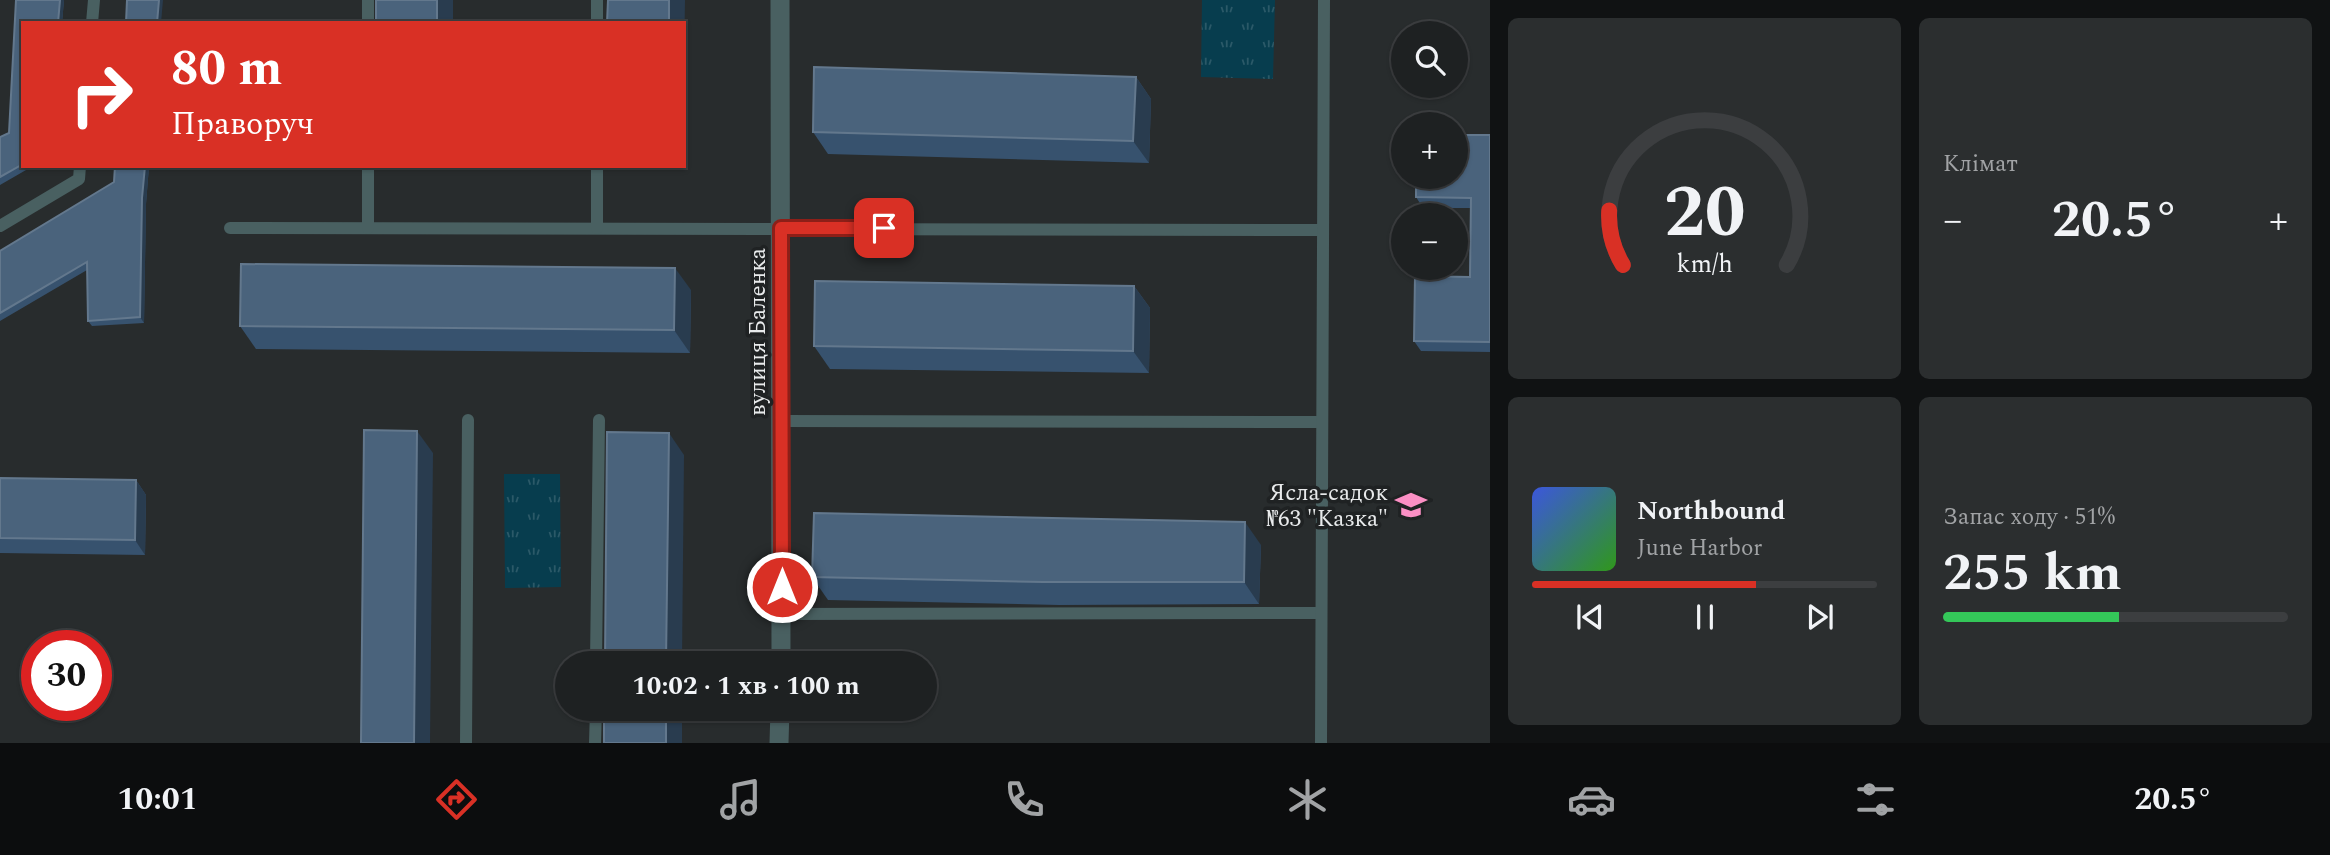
<!DOCTYPE html>
<html lang="uk">
<meta charset="utf-8">
<style>
:root{--surface:#1e2122;--page:#2b2e2f;--text:#f1f3f6;--muted:#a1a3a5;--line:#3c3e40;--accent:#d93025}
body{margin:0;font-family:Spectral,serif;background:var(--page);color:var(--text);height:100vh;display:flex;flex-direction:column;font-size:26px;white-space:nowrap}
*{box-sizing:border-box;margin:0}
p{font-size:23px;color:var(--muted)}
.icon{flex:none;width:38px;height:38px;fill:none;stroke:currentColor;stroke-width:2;stroke-linecap:round;stroke-linejoin:round}
.map{position:relative;flex:1;overflow:hidden}
.side{display:flex;flex-direction:column;gap:18px;padding:18px;background:#101213;width:840px}
.side>*{flex:none}
.top-card{position:absolute;left:21px;top:21px;width:665px;height:147px;border-radius:0px;box-shadow:0 2px 5px #0004,0 0 0 2px var(--line);background:#d93025;color:#fff;overflow:hidden}
.fabs{position:absolute;left:1391px;top:21px;display:grid;gap:14px}
.fabs a{display:grid;place-items:center;width:77px;height:77px;border-radius:50%;background:var(--surface);box-shadow:0 2px 5px #0004,0 0 0 2px var(--line);font-size:35px}
.speed{position:absolute;left:21px;top:630px;display:flex;gap:14px;font-size:35px;font-weight:700;text-align:center}
.speed>*{display:grid;place-content:center;width:91px;height:91px;border-radius:50%;background:var(--surface);box-shadow:0 2px 5px #0004,0 0 0 2px var(--line);line-height:1}
.speed .limit{border:10px solid #d22;background:#fff;color:#111}
.pin{position:absolute;display:grid;place-items:center;width:60px;height:60px;color:#fff;margin:-30px;border-radius:14px;box-shadow:0 4px 10px #0006}
.me{position:absolute;width:77px;margin:-38px;rotate:0deg;stroke-linejoin:round;filter:drop-shadow(0 0 5px #0008)}
.turn{display:flex;align-items:center;gap:24px;height:147px;padding:0 35px;font-size:32px}
.turn .icon{width:91px;height:91px;stroke-width:2.5}
.turn b{display:block;font-size:49px;line-height:60px}
.big{font-size:52px;font-weight:700;line-height:1.1}
.side .widget{flex:1;display:flex;flex-direction:column;justify-content:center;gap:10px;min-width:0;padding:0 24px;border-radius:10px;background:var(--page)}
.side .dial{align-items:center;gap:0}
.dial svg{height:182px;overflow:visible;fill:none;stroke:var(--line);stroke-width:7;stroke-linecap:round;text-anchor:middle}
.dial text{fill:var(--text);stroke:none}
.song{display:flex;align-items:center;gap:21px}
.cover{width:84px;height:84px;border-radius:10px;background:linear-gradient(135deg,hsl(230 70% 55%),hsl(110 70% 35%))}
.played{height:7px;border-radius:4px;background:linear-gradient(90deg,var(--accent) 65%,var(--line) 65%)}
.keys{display:flex;justify-content:space-around;direction:ltr}
.heat{display:flex;justify-content:space-between;align-items:center;font-size:38px;direction:ltr}
.charge{height:10px;border-radius:5px;background:linear-gradient(90deg,#34c759 51%,var(--line) 0)}
.side .tiles{flex:1;display:grid;gap:18px;grid-template-columns:repeat(2,1fr)}
.trip{position:absolute;left:555px;top:651px;width:382px;height:70px;border-radius:35px;background:var(--surface);box-shadow:0 2px 5px #0004,0 0 0 2px var(--line);font-weight:700;line-height:70px;text-align:center}
.tab-bar{display:flex;height:112px;justify-content:space-around;align-items:center;background:#0c0d0e;color:var(--muted)}
.tab-bar .icon{width:49px;height:49px}
.tab-bar .active{color:var(--accent)}
.tab-bar b{font-size:32px;color:var(--text)}
main{display:flex;flex:1;min-height:0}
.map>svg:first-child{display:block}
.grass{fill:url(#grass-tufts)}
.lines{fill:none;stroke-linecap:round;stroke-linejoin:round}
.service{stroke:#496061;stroke-width:12}
.minor{stroke:#496061;stroke-width:19}
.wall{fill:#37526e}
.shaded-wall{fill:#293c4f}
.building{fill:#4a637c;stroke:#63788d;stroke-width:2}
.route-casing{stroke:#8d1f18;stroke-width:18}
.route{stroke:#d93025;stroke-width:12}
.labels{text-anchor:middle;stroke-width:7;stroke-linejoin:round;paint-order:stroke}
.street-label{font-size:23px;fill:#e8eaeb;stroke:#1f2223}
.poi-label{font-size:23px;fill:#e8eaeb;stroke:#1f2223;text-anchor:end}
</style>
<main>
<div class="map">
<svg width="1490" height="743" viewBox="0 0 1490 743">
<defs>
<pattern id="grass-tufts" width="24" height="20" patternUnits="userSpaceOnUse" patternTransform="scale(1.75)"><rect width="24" height="20" fill="#073d4e"/><path d="M3 7l-1-3M5 7V3M7 7l1-3M15 17l-1-3M17 17v-4M19 17l1-3" fill="none" stroke="#2b5968"/></pattern>
</defs>
<rect width="100%" height="100%" fill="#282c2d"/>
<!-- grass -->
<g class="grass">
<polygon points="1202,0 1275,0 1273,79 1201,77"/>
<polygon points="504,474 560,474 561,587 505,588"/>
</g>
<g class="lines">
<!-- service -->
<g class="service">
<polyline points="92,23 94,0"/>
<polyline points="368,23 368,0"/>
<polyline points="597,23 597,0"/>
<polyline points="0,226 79,179 80,166"/>
<polyline points="230,228 1323,230"/>
<polyline points="368,228 368,166"/>
<polyline points="597,228 597,166"/>
<polyline points="781,421 1322,422"/>
<polyline points="782,614 1321,613"/>
<polyline points="596,663 599,420"/>
<polyline points="466,743 468,420"/>
<polyline points="595,743 596,709"/>
<polyline points="1321,743 1324,0"/>
</g>
<!-- minor -->
<g class="minor">
<polyline points="780,0 781,663"/>
<polyline points="779,743 780,709"/>
</g>
</g>
<!-- wall -->
<g class="wall">
<polygon points="16,0 64,0 62,23 23,23 23,166 33,166 0,185 0,137 9,133"/>
<polygon points="1136,77 1151,99 1149,163 828,154 813,132"/>
<polygon points="1490,135 1490,352 1421,351 1414,341 1470,277 1470,208 1423,208 1416,197"/>
<polygon points="115,166 149,166 146,204 144,323 92,326 88,321 87,270 0,321 0,251 114,182"/>
<polygon points="1134,286 1150,308 1149,373 830,369 814,346"/>
<polygon points="691,290 690,353 256,349 240,326"/>
<polygon points="0,478 136,480 146,495 145,555 0,553"/>
<polygon points="1261,545 1259,604 1059,605 828,600 812,577"/>
</g>
<!-- shaded-wall -->
<g class="shaded-wall">
<polygon points="60,0 64,0 62,23 58,23"/>
<polygon points="159,0 163,0 161,23 157,23"/>
<rect x="437" y="0" width="16" height="23"/>
<polygon points="669,0 685,0 684,58 684,23 669,23"/>
<polygon points="1136,77 1151,99 1149,163 1133,141"/>
<polygon points="145,166 149,166 146,204 144,323 140,317 142,198"/>
<polygon points="675,268 691,290 690,353 674,330"/>
<polygon points="1134,286 1150,308 1149,373 1133,351"/>
<polygon points="417,431 433,453 430,743 414,743"/>
<polygon points="669,433 684,455 682,663 666,663"/>
<polygon points="136,480 146,495 145,555 135,540"/>
<polygon points="1245,522 1261,545 1259,604 1244,582"/>
<rect x="666" y="709" width="16" height="34"/>
</g>
<!-- building -->
<g class="building">
<polygon points="16,0 60,0 58,23 23,23 23,164 0,177 0,137 9,133"/>
<polygon points="127,0 159,0 157,23 126,23"/>
<rect x="376" y="0" width="61" height="23"/>
<polygon points="608,0 669,0 669,23 607,23"/>
<polygon points="814,67 1136,77 1133,141 813,132"/>
<polygon points="1456,135 1490,135 1490,342 1414,341 1415,276 1470,277 1471,198 1416,197 1416,177 1456,177"/>
<polygon points="115,166 145,166 142,198 140,317 88,321 87,262 0,313 0,251 114,182"/>
<polygon points="241,264 675,268 674,330 240,326"/>
<polygon points="815,281 1134,286 1133,351 814,346"/>
<polygon points="364,430 417,431 414,743 361,743"/>
<polygon points="607,432 669,433 666,663 605,663"/>
<polygon points="0,478 136,480 135,540 0,538"/>
<polygon points="814,513 1245,522 1244,582 1043,582 812,577"/>
<rect x="604" y="709" width="62" height="34"/>
</g>
<g class="lines">
<defs>
<polyline id="route" points="782,587 781,228 884,228"/>
</defs>
<!-- route casing -->
<use href="#route" class="route-casing"/>
<!-- route -->
<use href="#route" class="route"/>
</g>
<!-- icons -->
<defs>
<symbol id="school-bare" viewBox="-9 -9 18 18"><path d="M0-5L7-2L0 1L-7-2ZM-4 1L0 2.5L4 1V4Q0 6-4 4Z" fill="#fb8fc4" stroke="#1f2223" stroke-width="2.5" paint-order="stroke"/></symbol>
</defs>
<g fill-rule="evenodd">
<use href="#school-bare" x="1389" y="483" width="44" height="44"/>
</g>
<g class="labels">
<!-- street labels -->
<g class="street-label">
<text transform="translate(757 332) rotate(-90)" y="8">вулиця Баленка</text>
</g>
<!-- poi labels -->
<g class="poi-label">
<text x="1388" y="500">Ясла-садок<tspan x="1388" dy="26">№63 "Казка"</tspan></text>
</g>
</g>
</svg>
<div class="fabs">
<a><svg class="icon" aria-label="search" viewBox="0 0 24 24"><circle cx="10" cy="10" r="6"/><path d="M15 15l6 6"/></svg></a>
<a>+</a>
<a>−</a>
</div>
<div class="speed"><div class="limit">30</div></div>
<div class="pin" style="left:884px;top:228px;background:#d93025"><svg class="icon" aria-label="arrive" viewBox="0 0 24 24"><path d="M6 21V4h12l-3 4 3 4H6"/></svg></div>
<svg class="me" style="left:782px;top:587px" viewBox="-20 -20 40 40"><circle r="17" fill="#d93025" stroke="#fff" stroke-width="3"/><path d="M0-11L8 9 0 5-8 9z" fill="#fff"/></svg>
<div class="trip">10:02 · 1 хв · 100 m</div>
<div class="top-card">
<div class="turn"><svg class="icon" aria-label="right" viewBox="0 0 24 24"><path d="M7 20v-9h11M14 6l5 5-5 5"/></svg><div><b>80 m</b>Праворуч</div></div>
</div>
</div>
<section class="side">
<div class="tiles">
<div class="widget dial"><svg viewBox="0 0 100 80">
<path d="M14 69A42 42 0 1 1 86 69"/>
<path d="M14 69A42 42 0 0 1 8 45" stroke="#d93025"/>
<text x="50" y="56" font-size="32" font-weight="700">20</text>
<text x="50" y="72" font-size="11">km/h</text>
</svg></div>
<div class="widget"><p>Клімат</p>
<div class="heat"><a>−</a><b class="big">20.5°</b><a>+</a></div>
</div>
<div class="widget">
<div class="song"><i class="cover"></i><div><b>Northbound</b><p>June Harbor</p></div></div>
<div class="played"></div>
<div class="keys"><svg class="icon" aria-label="previous" viewBox="0 0 24 24"><path d="M18 5L8 12l10 7zM5 5v14"/></svg><svg class="icon" aria-label="pause" viewBox="0 0 24 24"><path d="M8 5v14M16 5v14"/></svg><svg class="icon" aria-label="next" viewBox="0 0 24 24"><path d="M6 5l10 7-10 7zM19 5v14"/></svg></div>
</div>
<div class="widget"><p>Запас ходу · 51%</p><b class="big">255 km</b><div class="charge"></div></div>
</div>
</section>
</main>
<nav class="tab-bar">
<b>10:01</b>
<svg class="icon active" aria-label="directions" viewBox="0 0 24 24"><path d="M12 3l9 9-9 9-9-9zM9 14v-3h6M13 9l2 2-2 2"/></svg>
<svg class="icon" aria-label="music" viewBox="0 0 24 24"><path d="M9 18V5l10-2v13"/><circle cx="6" cy="18" r="3"/><circle cx="16" cy="16" r="3"/></svg>
<svg class="icon" aria-label="phone" viewBox="0 0 24 24"><path d="M5 4h4l2 5-3 2q2 4 5 5l2-3 5 2v4C11 20 4 13 5 4z"/></svg>
<svg class="icon" aria-label="climate" viewBox="0 0 24 24"><path d="M12 3v18M4 7l16 10M4 17L20 7"/></svg>
<svg class="icon" aria-label="car" viewBox="0 0 24 24"><path d="M5 17H2v-5l4-1 3-4h7l3 4 3 1v5h-3M9 17h6M6 11h13"/><circle cx="7" cy="17" r="2"/><circle cx="17" cy="17" r="2"/></svg>
<svg class="icon" aria-label="filters" viewBox="0 0 24 24"><path d="M4 7h16M4 17h16"/><circle cx="9" cy="7" r="2"/><circle cx="15" cy="17" r="2"/></svg>
<b>20.5°</b>
</nav>
